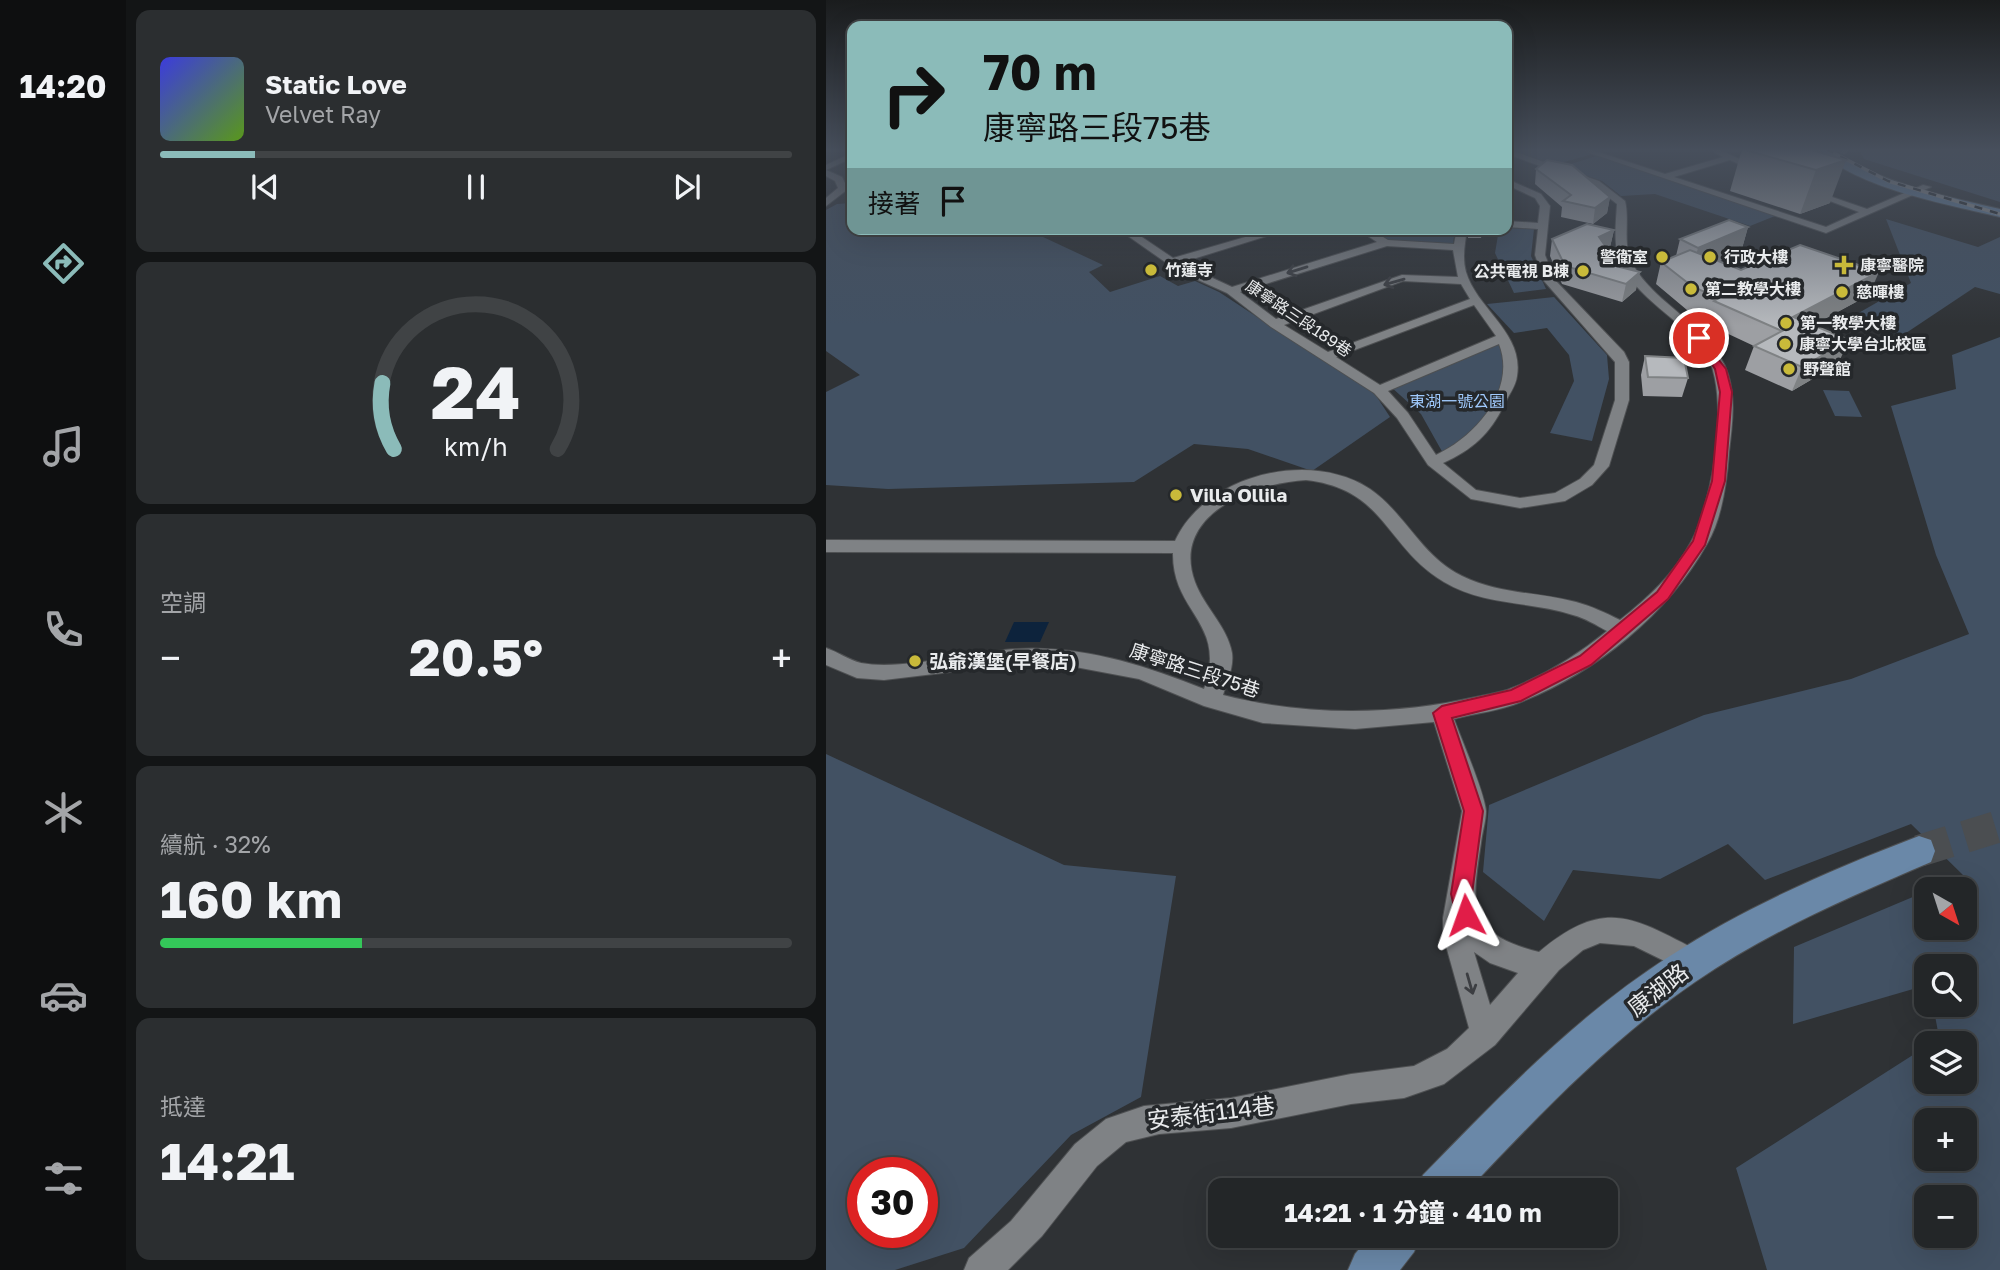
<!DOCTYPE html>
<html lang="zh-TW">
<meta charset="utf-8">
<style>
:root{--surface:#232628;--page:#2b2e30;--text:#f1f3f6;--muted:#a3a5a8;--line:#404345;--accent:#8bbbb9}
body{margin:0;font-family:"Golos Text","Noto Sans TC",sans-serif;background:var(--page);color:var(--text);height:100vh;display:flex;flex-direction:column;font-size:26px;white-space:nowrap}
*{box-sizing:border-box;margin:0}
p{font-size:23px;color:var(--muted)}
.icon{flex:none;width:38px;height:38px;fill:none;stroke:currentColor;stroke-width:2;stroke-linecap:round;stroke-linejoin:round}
.map{position:relative;flex:1;overflow:hidden}
.panel{display:flex;flex-direction:column;gap:10px;padding:10px;background:#131516;width:700px}
.panel>*{flex:none}
.banner{position:absolute;left:21px;top:21px;width:665px;height:214px;border-radius:14px;box-shadow:0 7px 28px #0002,0 0 0 2px var(--line);background:#8bbbb9;color:#111;overflow:hidden}
.needle{width:46px;rotate:141deg}
.fabs{position:absolute;left:1088px;top:877px;display:grid;gap:14px}
.fabs a{display:grid;place-items:center;width:63px;height:63px;border-radius:14px;background:var(--surface);box-shadow:0 7px 28px #0002,0 0 0 2px var(--line);font-size:35px}
.speed{position:absolute;left:21px;top:1157px;display:flex;gap:14px;font-size:35px;font-weight:700;text-align:center}
.speed>*{display:grid;place-content:center;width:91px;height:91px;border-radius:50%;background:var(--surface);box-shadow:0 7px 28px #0002,0 0 0 2px var(--line);line-height:1}
.speed .limit{border:10px solid #d22;background:#fff;color:#111}
.pin{position:absolute;display:grid;place-items:center;width:60px;height:60px;color:#fff;margin:-30px;border:4px solid #fff;border-radius:50%;box-shadow:0 2px 7px #0007}
.me{position:absolute;width:77px;margin:-38px;rotate:356deg;stroke-linejoin:round;filter:drop-shadow(0 0 5px #0008)}
.turn{display:flex;align-items:center;gap:24px;height:147px;padding:0 21px;font-size:32px}
.turn .icon{width:91px;height:91px;stroke-width:2.5}
.turn b{display:block;font-size:49px;line-height:60px}
.then{display:flex;align-items:center;height:66px;padding:0 21px;background:#0003;gap:14px;font-size:26px}
.big{font-size:52px;font-weight:700;line-height:1.1}
.panel .tile{flex:1;display:flex;flex-direction:column;justify-content:center;gap:10px;min-width:0;padding:0 24px;border-radius:14px;background:var(--page)}
.panel .dial{align-items:center;gap:0}
.dial svg{height:182px;overflow:visible;fill:none;stroke:var(--line);stroke-width:7;stroke-linecap:round;text-anchor:middle}
.dial text{fill:var(--text);stroke:none}
.song{display:flex;align-items:center;gap:21px}
.cover{width:84px;height:84px;border-radius:10px;background:linear-gradient(135deg,hsl(240 70% 55%),hsl(90 70% 35%))}
.played{height:7px;border-radius:4px;background:linear-gradient(90deg,var(--accent) 15%,var(--line) 15%)}
.keys{display:flex;justify-content:space-around;direction:ltr}
.heat{display:flex;justify-content:space-between;align-items:center;font-size:38px;direction:ltr}
.charge{height:10px;border-radius:5px;background:linear-gradient(90deg,#34c759 32%,var(--line) 0)}
.trip{position:absolute;left:382px;top:1178px;width:410px;height:70px;border-radius:14px;background:var(--surface);box-shadow:0 7px 28px #0002,0 0 0 2px var(--line);font-weight:700;line-height:70px;text-align:center}
main{display:flex;flex:1;min-height:0}
.tabs{display:flex;flex-direction:column;width:126px;justify-content:space-around;align-items:center;background:#0e0f10;color:var(--muted)}
.tabs .icon{width:49px;height:49px}
.tabs .on{color:var(--accent)}
.tabs b{font-size:32px;color:var(--text)}
.map>svg:first-child{display:block}
.green{fill:#425163;fill-rule:evenodd}
.water{fill:#0d233c}
.lines{fill:none;stroke-linecap:round;stroke-linejoin:round}
.secondary-tunnel{stroke:#4b4e51;stroke-width:32;stroke-dasharray:32 16;stroke-linecap:butt}
.street-casing{stroke:#4e5052;stroke-width:2}
.secondary-casing{stroke:#4e5052;stroke-width:2}
.street{fill:#7f8285;fill-rule:evenodd}
.secondary{fill:#6a88a8;fill-rule:evenodd}
.rail-casing{stroke:#9b9d9f;stroke-width:3.5}
.rail{stroke:#25282b;stroke-width:2.5;stroke-dasharray:8;stroke-linecap:butt}
.wall{fill:#9d9fa3}
.shaded-wall{fill:#7f8284}
.building{fill:#b6b9bd;stroke:#7f8284;stroke-width:2}
.oneway{stroke:#3c3e42}
.route{fill:#e11d48;stroke:#92132f;stroke-width:2}
.poi-dot{fill:#c9ba3a;stroke:#25282b;stroke-width:2.5}
.labels{text-anchor:middle;stroke-width:7;stroke-linejoin:round;paint-order:stroke}
.far-poi-label{font-size:16px;font-weight:bold;fill:#e9ebed;stroke:#25282b;text-anchor:start}
.far-street-label{font-size:16px;fill:#e9ebed;stroke:#25282b}
.far-park-label{font-size:16px;fill:#a0cafd;stroke:#25282b}
.poi-label{font-size:19px;font-weight:bold;fill:#e9ebed;stroke:#25282b;text-anchor:start}
.street-label{font-size:19px;fill:#e9ebed;stroke:#25282b}
.near-street-label{font-size:23px;fill:#e9ebed;stroke:#25282b}
</style>
<main>
<nav class="tabs">
<b>14:20</b>
<svg class="icon on" aria-label="directions" viewBox="0 0 24 24"><path d="M12 3l9 9-9 9-9-9zM9 14v-3h6M13 9l2 2-2 2"/></svg>
<svg class="icon" aria-label="music" viewBox="0 0 24 24"><path d="M9 18V5l10-2v13"/><circle cx="6" cy="18" r="3"/><circle cx="16" cy="16" r="3"/></svg>
<svg class="icon" aria-label="phone" viewBox="0 0 24 24"><path d="M5 4h4l2 5-3 2q2 4 5 5l2-3 5 2v4C11 20 4 13 5 4z"/></svg>
<svg class="icon" aria-label="climate" viewBox="0 0 24 24"><path d="M12 3v18M4 7l16 10M4 17L20 7"/></svg>
<svg class="icon" aria-label="car" viewBox="0 0 24 24"><path d="M5 17H2v-5l4-1 3-4h7l3 4 3 1v5h-3M9 17h6M6 11h13"/><circle cx="7" cy="17" r="2"/><circle cx="17" cy="17" r="2"/></svg>
<svg class="icon" aria-label="filters" viewBox="0 0 24 24"><path d="M4 7h16M4 17h16"/><circle cx="9" cy="7" r="2"/><circle cx="15" cy="17" r="2"/></svg>
</nav>
<section class="panel">
<div class="tile">
<div class="song"><i class="cover"></i><div><b>Static Love</b><p>Velvet Ray</p></div></div>
<div class="played"></div>
<div class="keys"><svg class="icon" aria-label="previous" viewBox="0 0 24 24"><path d="M18 5L8 12l10 7zM5 5v14"/></svg><svg class="icon" aria-label="pause" viewBox="0 0 24 24"><path d="M8 5v14M16 5v14"/></svg><svg class="icon" aria-label="next" viewBox="0 0 24 24"><path d="M6 5l10 7-10 7zM19 5v14"/></svg></div>
</div>
<div class="tile dial"><svg viewBox="0 0 100 80">
<path d="M14 69A42 42 0 1 1 86 69"/>
<path d="M14 69A42 42 0 0 1 9 40" stroke="#8bbbb9"/>
<text x="50" y="56" font-size="32" font-weight="700">24</text>
<text x="50" y="72" font-size="11">km/h</text>
</svg></div>
<div class="tile"><p>空調</p>
<div class="heat"><a>−</a><b class="big">20.5°</b><a>+</a></div>
</div>
<div class="tile"><p>續航 · 32%</p><b class="big">160 km</b><div class="charge"></div></div>
<div class="tile"><p>抵達</p><b class="big">14:21</b></div>
</section>
<div class="map">
<svg width="1174" height="1270" viewBox="0 0 1174 1270">
<rect width="100%" height="100%" fill="#2f3235"/>
<!-- green -->
<g class="green">
<polygon points="681,149 751,149 767,154 727,165"/>
<polygon points="1033,149 1174,149 1174,202 1038,159"/>
<polygon points="774,155 949,216 924,226 829,194 795,196 776,181 735,167"/>
<polygon points="26,203 26,229 200,229 277,265 263,272 284,292 334,276 352,286 369,281 393,292 549,394 564,417 486,471 422,449 368,444 308,482 62,489 0,485 0,392 34,375 0,351 0,210 11,204"/>
<polygon points="1060,219 1152,247 1174,237 1174,294 1149,287 1077,335 1015,323 1085,283"/>
<polygon points="681,228 708,229 705,256 720,289 688,293 669,253 673,229"/>
<polygon points="541,229 629,229 627,245 562,241"/>
<polygon points="728,297 781,355 783,379 766,441 724,433 748,381 743,355 721,328 688,333 661,304"/>
<path d="M1174,337V1270H941L910,1168L1101,1046V1082H1139V1043H1105L1113,1037L1107,1005L1139,1004V966H1101V985L967,1024L968,947L1101,891V928H1139V889H1105L1137,875L1085,824L939,880L902,844L834,879L747,870L718,921L657,872L663,805L878,715L1025,679L1143,634L1110,555L1065,406L1130,389L1126,355ZM1101,1120H1139V1158H1101ZM1101,1197H1139V1236H1101Z"/>
<polygon points="666,344 678,345 687,364 672,407 618,455 595,414 564,386"/>
<polygon points="997,390 1023,391 1036,417 1009,416"/>
<path d="M0,754L238,865L350,876L315,1097L245,1135L138,1248L69,1270H0ZM37,1172H96V1232H37Z"/>
</g>
<!-- water -->
<polygon class="water" points="188,622 223,622 214,642 179,642"/>
<g class="lines">
<!-- secondary-tunnel -->
<polyline class="secondary-tunnel" points="1093,851 1174,826"/>
<defs>
<g id="street">
<path d="M681,149L773,181L799,201C804,220 796,244 806,263C829,306 887,326 902,374C910,399 906,426 903,452C901,482 896,519 881,544C841,615 770,672 695,702C674,711 650,713 628,719C636,741 658,791 660,811C660,821 656,833 655,843C645,907 641,934 713,952C780,896 808,918 876,953L880,962L876,971L867,975L808,946L774,943L757,950L733,970L669,1045L618,1084L578,1098L525,1104L405,1128L333,1134L300,1142L271,1166L216,1236L182,1270H138L143,1258L185,1221L249,1144L280,1119L318,1106L405,1098L525,1074L588,1066L621,1049L643,1028L617,935V918L636,811L608,722L529,729L437,723L378,706L313,679L244,666L191,664L58,680L31,678L0,665V648C12,652 23,660 35,663C78,671 144,651 190,649C256,645 318,665 378,689C402,622 346,614 347,553L0,552V540L349,541C379,475 484,449 544,489C579,513 596,557 636,576C672,594 712,592 750,602C765,606 780,613 794,620C822,598 848,574 865,542C887,501 906,390 878,351C855,319 811,299 794,262C787,245 790,222 791,204L767,185L681,154ZM480,480C560,489 559,547 618,582C658,606 705,601 747,615C759,618 770,625 781,631C753,654 721,674 686,688C675,693 662,694 650,697C568,716 478,716 397,695C401,682 408,667 406,653C401,626 378,607 369,582C344,514 428,483 480,480ZM648,952L664,963L692,973L664,1005Z"/>
<polygon points="752,149 763,149 839,174 897,157 882,149 892,149 939,171 932,173 904,160 848,177 1000,227 1033,212 980,192 980,188 1041,209 1097,185 1105,187 1000,233"/>
<polygon points="1017,149 1026,149 1018,154 1014,152"/>
<polygon points="26,153 26,158 0,170 16,177 22,189 0,206 0,198 12,188 9,181 0,176 0,165"/>
<path d="M681,179L715,194L724,206L719,255L729,280L798,352L803,362V400L783,466L766,485L739,501L694,508L645,499L602,465L571,418L548,393L445,327L401,293L352,271L292,229H304L347,258L447,229H464L354,263L406,287L551,242L531,229H544L562,240L628,244L631,229H641C639,244 636,257 640,272C651,309 698,333 691,376C690,386 682,396 678,405C664,434 646,450 617,463L650,490L694,498L729,493L754,479L768,465L789,400V362L718,281L709,255L712,229L681,227V221L712,223L714,206L709,198L681,185ZM561,246L627,250L632,277L576,275L450,319L414,292ZM577,281L635,284L644,299L502,352L458,325ZM648,305L670,336L554,385L510,357ZM673,344C691,390 649,437 610,455L582,413L562,391Z"/>
</g>
<g id="secondary">
<path d="M991,149C1008,148 1020,160 1035,167C1078,188 1127,198 1174,209V217C1121,204 1031,189 991,149Z"/>
<path d="M1093,836L1105,840L1109,851L1105,862C1023,897 942,932 869,982C784,1040 712,1116 642,1190H590L597,1175C673,1097 751,1015 844,956C921,906 1007,869 1093,836Z"/>
<polygon points="544,1236 594,1236 588,1252 574,1270 522,1270 529,1254"/>
</g>
</defs>
<!-- street casing -->
<use href="#street" class="street-casing"/>
<!-- secondary casing -->
<use href="#secondary" class="secondary-casing"/>
<!-- street -->
<use href="#street" class="street"/>
<!-- secondary -->
<use href="#secondary" class="secondary"/>
<defs>
<polyline id="rail" points="1000,149 1062,181 1174,214"/>
</defs>
<!-- rail casing -->
<use href="#rail" class="rail-casing"/>
<!-- rail -->
<use href="#rail" class="rail"/>
</g>
<!-- wall -->
<g class="wall">
<polygon points="916,149 982,149 1004,203 974,214 904,191"/>
<polygon points="710,169 784,197 781,213 767,224 735,217 736,207 709,184"/>
<polygon points="922,227 915,252 893,261 915,270 1043,295 987,325 1012,364 966,391 919,370 928,346 881,324 883,320 861,310 830,284 835,262 850,256 854,239"/>
<polygon points="642,229 657,229 655,238 642,238"/>
<polygon points="788,230 784,247 781,249 810,290 796,302 736,284 724,256 726,239"/>
<polygon points="819,356 862,378 856,397 817,396 815,375"/>
</g>
<!-- shaded-wall -->
<g class="shaded-wall">
<polygon points="1020,160 1004,203 974,214 990,170"/>
<polygon points="784,197 781,213 767,224 769,208"/>
<polygon points="922,227 915,252 865,273 872,248"/>
<polygon points="788,230 784,247 770,255 773,237"/>
<polygon points="814,272 810,290 796,302 800,284"/>
<polygon points="1053,272 1043,295 958,341 967,317"/>
<polygon points="1023,340 1012,364 966,391 976,367"/>
</g>
<!-- building -->
<g class="building">
<polygon points="916,149 982,149 1020,160 990,170"/>
<polygon points="721,160 746,165 784,197 769,208 737,201 745,195 710,169"/>
<polygon points="903,220 922,227 872,248 854,239"/>
<polygon points="761,224 788,230 773,237 794,267 814,272 800,284 739,266 726,239"/>
<polygon points="974,245 1053,272 967,317 1023,340 976,367 928,346 956,331 888,301 893,298 867,287 835,262 864,250 915,270"/>
<polygon points="819,356 858,358 862,378 822,377"/>
</g>
<!-- one-way arrows -->
<defs><path id="oneway-shaft" d="M-6 0H5M1.5-3L5.5 0L1.5 3" fill="none" stroke-width="1.6" stroke-linecap="round" stroke-linejoin="round" transform="scale(1.75)"/></defs>
<g class="oneway">
<use href="#oneway-shaft" transform="translate(471 270) rotate(163)"/>
<use href="#oneway-shaft" transform="translate(568 282) rotate(164)"/>
<use href="#oneway-shaft" transform="translate(644 984) rotate(74)"/>
</g>
<!-- sky -->
<linearGradient id="sky" x2="0" y2="1"><stop stop-color="#1a1c1d"/><stop offset="0.46" stop-color="#474f5c"/><stop offset="1" stop-color="#474f5c" stop-opacity="0"/></linearGradient>
<rect width="1174" height="326" fill="url(#sky)"/>
<!-- route -->
<polygon class="route" points="873,335 900,369 906,392 899,481 879,545 842,599 765,665 695,701 626,718 657,811 646,894 651,915 647,923 640,926 632,923 625,894 638,811 607,713 616,706 685,690 754,656 831,592 867,541 886,481 894,392 889,369 868,338"/>
<!-- markers -->
<g class="poi-dot">
<circle cx="836" cy="257" r="7"/>
<circle cx="884" cy="257" r="7"/>
<path d="M1014.5 254.5h7v7h7v7h-7v7h-7v-7h-7v-7h7z"/>
<circle cx="325" cy="270" r="7"/>
<circle cx="757" cy="271" r="7"/>
<circle cx="865" cy="289" r="7"/>
<circle cx="1016" cy="292" r="7"/>
<circle cx="960" cy="323" r="7"/>
<circle cx="959" cy="344" r="7"/>
<circle cx="963" cy="369" r="7"/>
<circle cx="350" cy="495" r="7"/>
<circle cx="89" cy="661" r="7"/>
</g>
<g class="labels">
<!-- far-poi labels -->
<g class="far-poi-label">
<text x="822" y="263" text-anchor="end">警衛室</text>
<text x="898" y="263">行政大樓</text>
<text x="1034" y="271">康寧醫院</text>
<text x="339" y="276">竹蓮寺</text>
<text x="743" y="277" text-anchor="end">公共電視 B棟</text>
<text x="879" y="295">第二教學大樓</text>
<text x="1030" y="298">慈暉樓</text>
<text x="974" y="329">第一教學大樓</text>
<text x="973" y="350">康寧大學台北校區</text>
<text x="977" y="375">野聲館</text>
</g>
<!-- far-street labels -->
<g class="far-street-label">
<text transform="translate(473 318) rotate(34)" y="6">康寧路三段189巷</text>
</g>
<!-- far-park labels -->
<g class="far-park-label">
<text x="631" y="407">東湖一號公園</text>
</g>
<!-- poi labels -->
<g class="poi-label">
<text x="364" y="502">Villa Ollila</text>
<text x="103" y="668">弘爺漢堡(早餐店)</text>
</g>
<!-- street labels -->
<g class="street-label">
<text transform="translate(369 670) rotate(18)" y="7">康寧路三段75巷</text>
</g>
<!-- near-street labels -->
<g class="near-street-label">
<text transform="translate(832 990) rotate(-38)" y="8">康湖路</text>
<text transform="translate(385 1113) rotate(-7)" y="8">安泰街114巷</text>
</g>
</g>
</svg>
<div class="fabs">
<a><svg class="needle" viewBox="-14 -14 28 28"><path d="M0-13l5 13h-10z" fill="#e53935"/><path d="M0 13l5-13h-10z" fill="#a3a5a8"/></svg></a>
<a><svg class="icon" aria-label="search" viewBox="0 0 24 24"><circle cx="10" cy="10" r="6"/><path d="M15 15l6 6"/></svg></a>
<a><svg class="icon" aria-label="layers" viewBox="0 0 24 24"><path d="M12 4l9 5-9 5-9-5zM3 14l9 5 9-5"/></svg></a>
<a>+</a>
<a>−</a>
</div>
<div class="speed"><div class="limit">30</div></div>
<div class="pin" style="left:873px;top:338px;background:#d93025"><svg class="icon" aria-label="arrive" viewBox="0 0 24 24"><path d="M6 21V4h12l-3 4 3 4H6"/></svg></div>
<svg class="me" style="left:640px;top:915px" viewBox="-20 -20 40 40"><path d="M0-17L14 15 0 8-14 15z" fill="#e11d48" stroke="#fff" stroke-width="4"/></svg>
<div class="trip">14:21 · 1 分鐘 · 410 m</div>
<div class="banner">
<div class="turn"><svg class="icon" aria-label="right" viewBox="0 0 24 24"><path d="M7 20v-9h11M14 6l5 5-5 5"/></svg><div><b>70 m</b>康寧路三段75巷</div></div>
<div class="then">接著<svg class="icon" aria-label="arrive" viewBox="0 0 24 24"><path d="M6 21V4h12l-3 4 3 4H6"/></svg></div>
</div>
</div>
</main>
